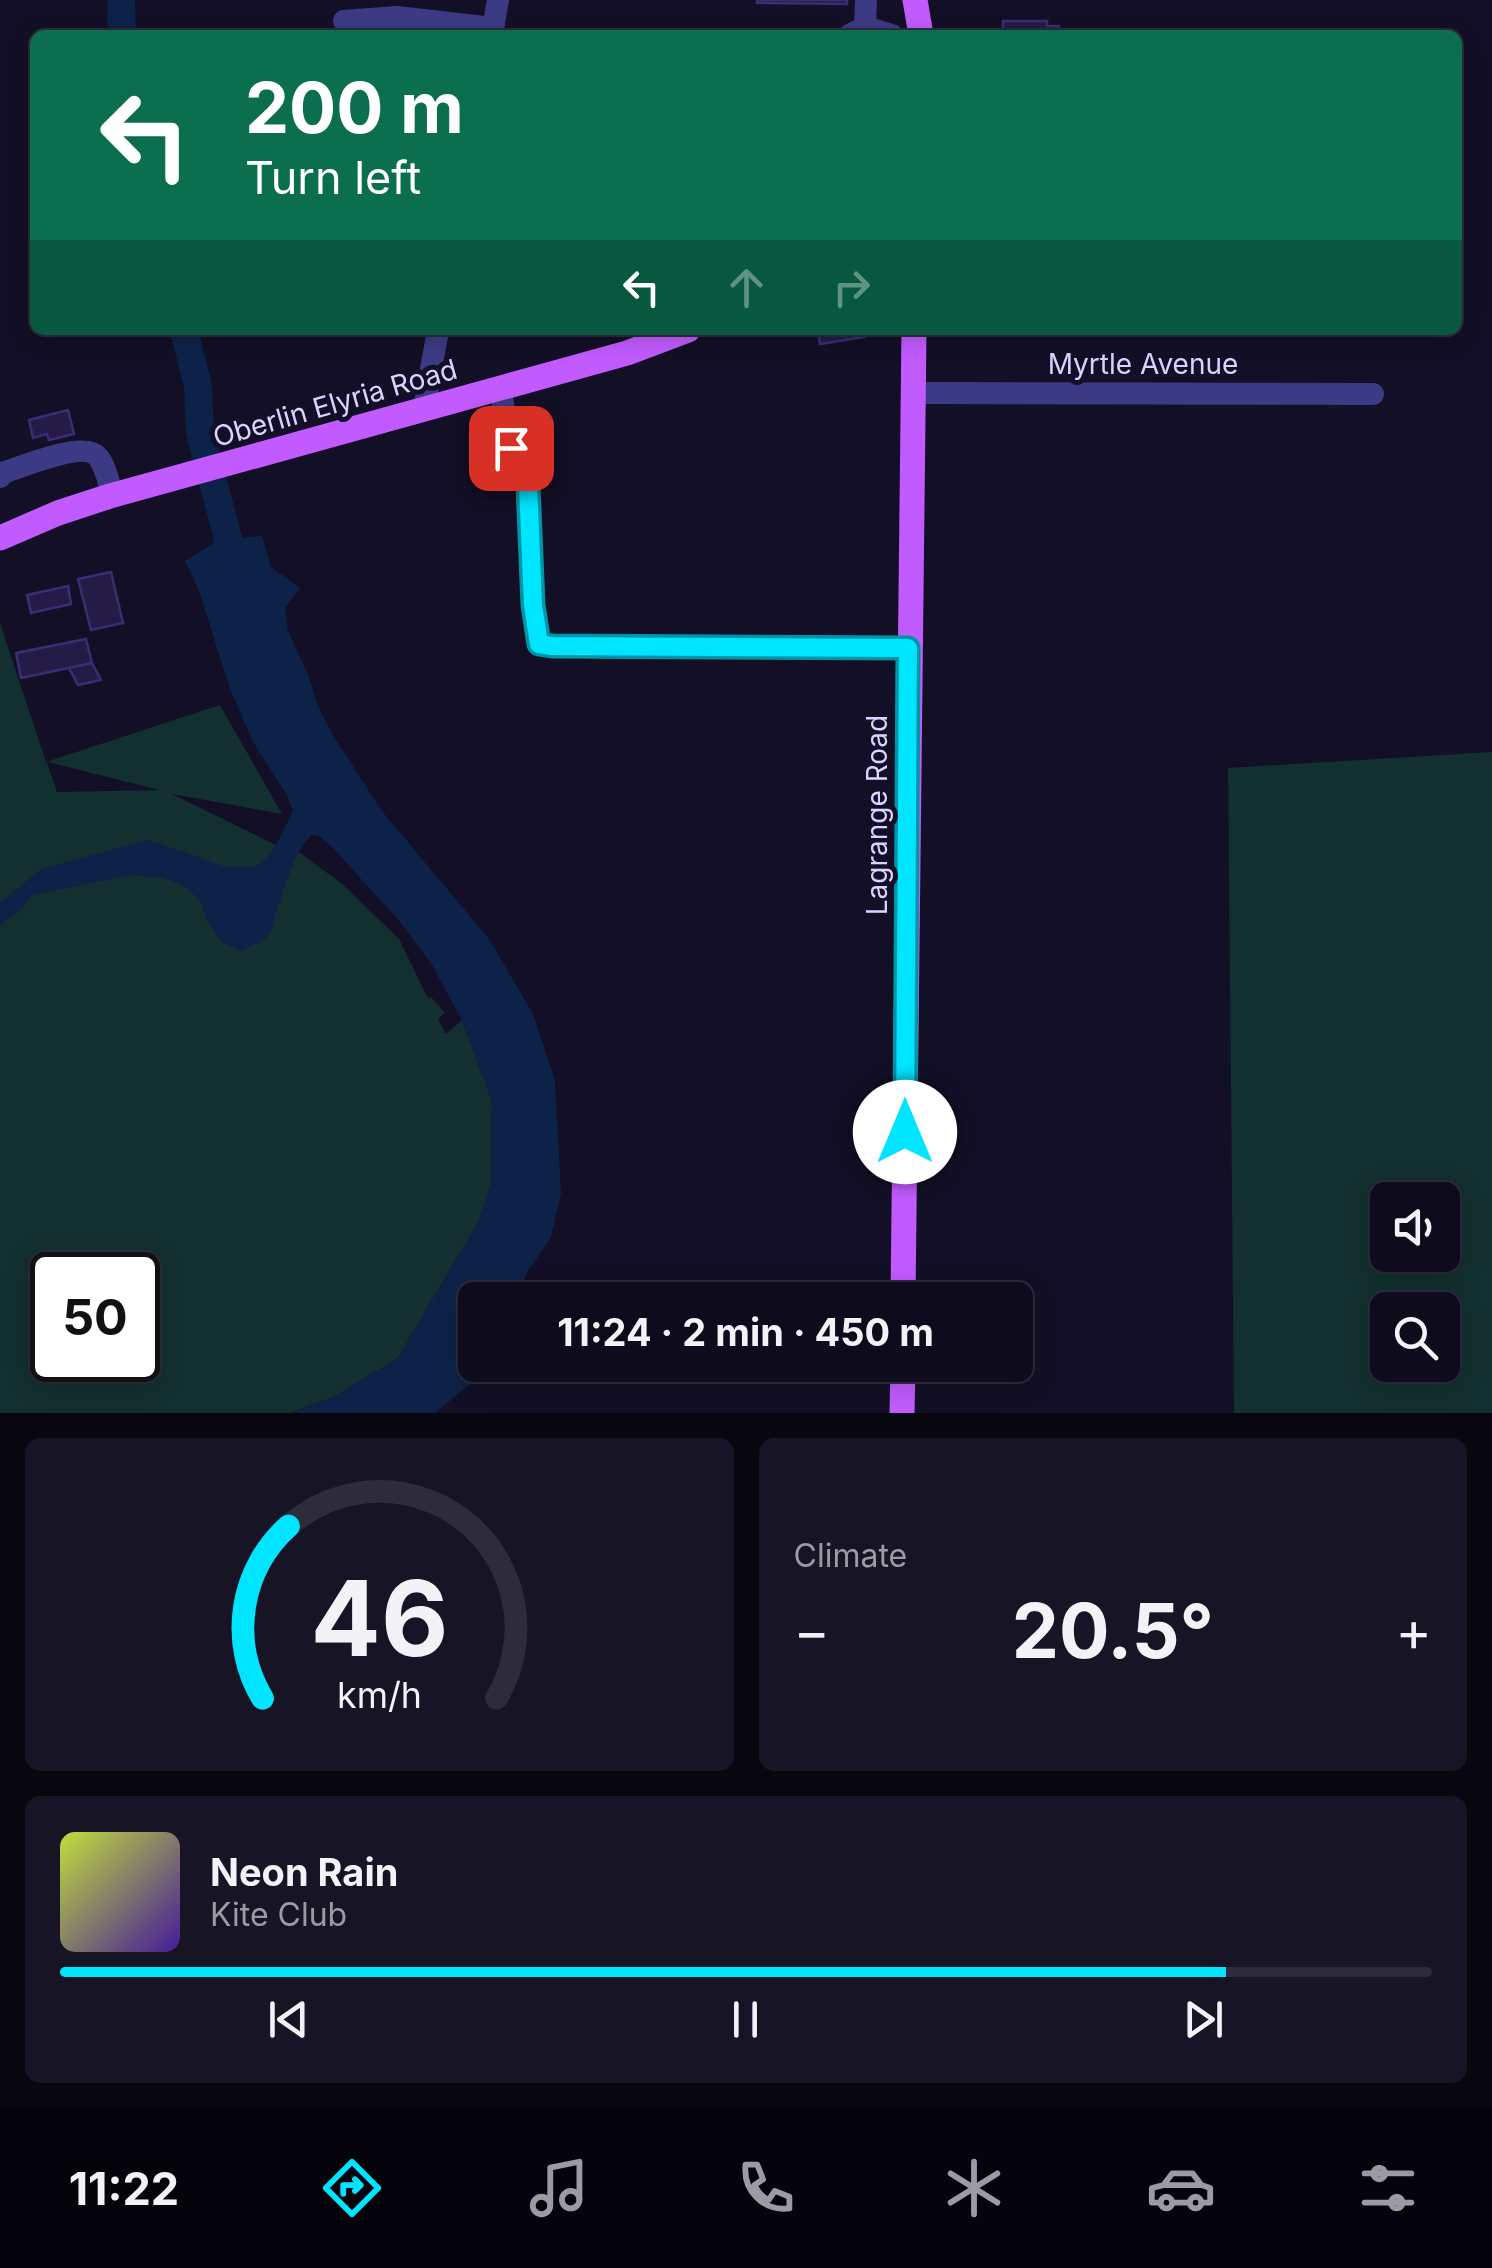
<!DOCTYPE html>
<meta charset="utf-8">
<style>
:root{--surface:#0e0b1c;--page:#171425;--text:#f1f3f6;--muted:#9b9ba3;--line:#2e2b3b;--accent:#00e5ff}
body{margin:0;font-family:Inter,sans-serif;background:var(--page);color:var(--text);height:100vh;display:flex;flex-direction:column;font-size:38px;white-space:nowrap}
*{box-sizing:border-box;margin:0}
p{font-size:32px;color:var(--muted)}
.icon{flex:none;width:55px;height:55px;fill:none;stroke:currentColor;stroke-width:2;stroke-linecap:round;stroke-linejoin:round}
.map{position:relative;height:1413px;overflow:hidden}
.side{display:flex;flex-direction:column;gap:25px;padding:25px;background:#08060f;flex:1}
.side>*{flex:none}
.banner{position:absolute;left:30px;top:30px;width:1432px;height:305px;border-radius:15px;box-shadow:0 5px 25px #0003,0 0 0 2px var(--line);background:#0b6e4f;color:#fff;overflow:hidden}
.controls{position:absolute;left:1370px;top:1182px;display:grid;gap:20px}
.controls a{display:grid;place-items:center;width:90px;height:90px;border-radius:15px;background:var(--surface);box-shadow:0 5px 25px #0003,0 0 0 2px var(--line);font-size:50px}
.speed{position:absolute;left:30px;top:1252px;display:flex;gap:20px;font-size:50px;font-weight:700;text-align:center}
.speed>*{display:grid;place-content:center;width:130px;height:130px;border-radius:50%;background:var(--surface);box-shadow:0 5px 25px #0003,0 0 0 2px var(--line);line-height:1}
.speed .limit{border:5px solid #111;border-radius:15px;background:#fff;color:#111}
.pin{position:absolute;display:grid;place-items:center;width:85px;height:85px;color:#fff;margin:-42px;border-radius:20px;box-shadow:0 5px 15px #0006}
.me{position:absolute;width:110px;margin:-55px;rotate:0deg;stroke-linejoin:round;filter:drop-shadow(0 0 8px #0008)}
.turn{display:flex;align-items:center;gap:35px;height:210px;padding:0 50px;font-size:45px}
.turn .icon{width:130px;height:130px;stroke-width:2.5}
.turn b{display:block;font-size:70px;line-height:85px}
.lanes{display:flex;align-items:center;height:95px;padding:0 50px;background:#0003;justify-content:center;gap:50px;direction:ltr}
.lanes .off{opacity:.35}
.big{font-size:75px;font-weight:700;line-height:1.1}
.side .widget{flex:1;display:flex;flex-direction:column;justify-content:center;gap:15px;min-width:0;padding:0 35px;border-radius:15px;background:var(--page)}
.side .dial{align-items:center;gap:0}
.dial svg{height:260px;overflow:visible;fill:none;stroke:var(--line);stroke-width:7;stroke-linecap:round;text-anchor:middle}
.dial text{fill:var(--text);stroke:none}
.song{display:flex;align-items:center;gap:30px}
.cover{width:120px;height:120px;border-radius:15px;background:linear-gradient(135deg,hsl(70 70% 55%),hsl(260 70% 35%))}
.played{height:10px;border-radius:5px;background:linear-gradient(90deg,var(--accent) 85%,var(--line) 85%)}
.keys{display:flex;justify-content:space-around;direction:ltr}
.heat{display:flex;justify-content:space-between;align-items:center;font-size:55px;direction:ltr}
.side .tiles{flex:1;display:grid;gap:25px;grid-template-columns:1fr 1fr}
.widget:last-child{grid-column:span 2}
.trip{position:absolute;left:458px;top:1282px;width:575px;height:100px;border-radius:15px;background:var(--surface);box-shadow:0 5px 25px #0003,0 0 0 2px var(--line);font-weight:700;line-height:100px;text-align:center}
.menu{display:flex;height:160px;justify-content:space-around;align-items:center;background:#06040b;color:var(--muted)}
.menu .icon{width:70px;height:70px}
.menu .selected{color:var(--accent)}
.menu b{font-size:45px;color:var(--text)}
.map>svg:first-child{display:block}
.green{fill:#12302f;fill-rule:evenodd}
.water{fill:#0c2248}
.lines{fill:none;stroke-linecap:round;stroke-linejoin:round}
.river{stroke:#0c2248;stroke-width:28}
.building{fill:#241b47;stroke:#3b2d73;stroke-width:2.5}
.minor{stroke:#3d3a85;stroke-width:22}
.major{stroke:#c25bff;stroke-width:25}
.route-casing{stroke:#0095a6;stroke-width:25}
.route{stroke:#00e5ff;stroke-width:18}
.labels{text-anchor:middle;stroke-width:10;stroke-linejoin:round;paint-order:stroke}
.street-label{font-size:28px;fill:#d9d4ff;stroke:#130f26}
</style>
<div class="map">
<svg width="1492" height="1413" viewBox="0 0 1492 1413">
<rect width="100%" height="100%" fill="#130f26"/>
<!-- green -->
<g class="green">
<path d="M0,623L46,762L220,705L282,814L172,794L276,845L300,853L341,883L399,939L428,998L431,997L445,1013L438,1019L446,1034L462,1020L492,1101L491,1184L479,1221L398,1358L334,1397L290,1413H0ZM47,763L48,762L159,790L57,792ZM52,1275H138V1360H52Z"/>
<path d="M1492,752V1413H1234L1228,768ZM1388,1200H1442V1255H1388ZM1388,1310H1442V1365H1388Z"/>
</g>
<!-- water -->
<path class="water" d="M262,536L271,567L300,588L285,608L288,631L308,674L318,707L334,737L382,811L489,939L533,1014L555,1080L561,1194L551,1237L526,1274L518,1300H475V1365H484L475,1380L435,1413H290L334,1397L398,1358L479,1221L491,1184L492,1101L462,1020L432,965L401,923L333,848L319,836L312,835C294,850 285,888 277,910C274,918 274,926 270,933C263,942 252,946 242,951L222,942L207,921L200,900L184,886L163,878L131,875L33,895L19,911L0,925V903L41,869L148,840L226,867H253L265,859L276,845L293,811L287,795L253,742L230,689L199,591L185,561L219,540Z"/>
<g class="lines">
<!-- river -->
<g class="river">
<polyline points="121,0 122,35"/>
<polyline points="184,330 198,386 200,432 237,573"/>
</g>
</g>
<!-- building -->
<g class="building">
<polygon points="757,0 847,0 847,4 757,3"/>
<polygon points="1003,21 1047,21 1047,26 1059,26 1058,35 1003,35"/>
<polygon points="818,330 862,330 864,337 820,344"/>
<polygon points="68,410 74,434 49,440 47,434 33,438 29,420"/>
<polygon points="111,572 123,623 91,630 78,579"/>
<polygon points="68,586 71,604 31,613 27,595"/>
<polygon points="86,639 92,663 21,678 16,653"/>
<polygon points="92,663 101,680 78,685 69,668"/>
</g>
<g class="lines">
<!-- minor -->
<g class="minor">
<polyline points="344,21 397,17 493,28"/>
<polyline points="865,27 866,0"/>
<polyline points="492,35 498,0"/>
<polyline points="849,35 865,27 892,35"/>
<polyline points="500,388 511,448 527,461 533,605 539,644 552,646 908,649"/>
<polyline points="913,393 1373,394"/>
<polyline points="424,409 438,330"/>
<path d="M0,477L5,472C24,466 85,440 98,457C106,467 109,484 113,496"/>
</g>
<!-- major -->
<g class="major">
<polyline points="915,0 921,35"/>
<polyline points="0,538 58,513 110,496 627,353 688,330"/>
<polyline points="903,1300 914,330"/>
<polyline points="902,1413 903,1365"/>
</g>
</g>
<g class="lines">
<defs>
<polyline id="route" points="511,448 527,461 533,605 539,644 552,646 908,648 905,1132"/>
</defs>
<!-- route casing -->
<use href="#route" class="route-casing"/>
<!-- route -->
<use href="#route" class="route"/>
</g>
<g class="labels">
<!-- street labels -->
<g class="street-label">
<text x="1143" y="374">Myrtle Avenue</text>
<text transform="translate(335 403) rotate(-16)" y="10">Oberlin Elyria Road</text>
<text transform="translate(877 815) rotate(-90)" y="10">Lagrange Road</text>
</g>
</g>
</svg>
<div class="controls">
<a><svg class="icon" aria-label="sound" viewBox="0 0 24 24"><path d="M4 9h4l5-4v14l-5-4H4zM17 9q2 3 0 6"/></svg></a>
<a><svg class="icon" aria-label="search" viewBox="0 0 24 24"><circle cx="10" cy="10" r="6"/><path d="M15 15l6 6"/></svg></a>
</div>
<div class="speed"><div class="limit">50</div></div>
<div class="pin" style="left:511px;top:448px;background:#d93025"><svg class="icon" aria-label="arrive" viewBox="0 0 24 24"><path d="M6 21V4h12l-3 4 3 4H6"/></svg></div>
<svg class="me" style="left:905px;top:1132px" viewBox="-20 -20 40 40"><circle r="19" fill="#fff"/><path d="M0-13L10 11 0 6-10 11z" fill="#00e5ff"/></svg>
<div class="trip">11:24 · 2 min · 450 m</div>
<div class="banner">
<div class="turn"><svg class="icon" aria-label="left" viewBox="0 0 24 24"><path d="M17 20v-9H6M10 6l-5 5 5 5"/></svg><div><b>200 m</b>Turn left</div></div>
<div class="lanes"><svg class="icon" aria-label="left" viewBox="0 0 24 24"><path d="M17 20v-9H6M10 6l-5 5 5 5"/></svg><svg class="icon off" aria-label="ahead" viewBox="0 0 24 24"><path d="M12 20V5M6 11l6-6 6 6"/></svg><svg class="icon off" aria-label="right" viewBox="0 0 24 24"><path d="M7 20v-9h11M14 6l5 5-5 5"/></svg></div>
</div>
</div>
<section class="side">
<div class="tiles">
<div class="widget dial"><svg viewBox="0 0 100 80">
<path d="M14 69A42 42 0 1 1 86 69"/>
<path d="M14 69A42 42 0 0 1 22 16" stroke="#00e5ff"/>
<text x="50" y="56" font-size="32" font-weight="700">46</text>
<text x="50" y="72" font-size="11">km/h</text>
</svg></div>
<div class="widget"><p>Climate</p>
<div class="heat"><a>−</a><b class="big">20.5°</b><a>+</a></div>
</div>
<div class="widget">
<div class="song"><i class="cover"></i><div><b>Neon Rain</b><p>Kite Club</p></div></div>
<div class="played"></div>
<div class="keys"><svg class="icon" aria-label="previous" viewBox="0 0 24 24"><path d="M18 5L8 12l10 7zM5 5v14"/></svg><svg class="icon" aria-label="pause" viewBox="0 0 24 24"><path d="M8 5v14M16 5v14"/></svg><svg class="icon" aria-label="next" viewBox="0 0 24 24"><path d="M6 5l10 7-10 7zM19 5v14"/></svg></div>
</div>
</div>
</section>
<nav class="menu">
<b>11:22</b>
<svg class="icon selected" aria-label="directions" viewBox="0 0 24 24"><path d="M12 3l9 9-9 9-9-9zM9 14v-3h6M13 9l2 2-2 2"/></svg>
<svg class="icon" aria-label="music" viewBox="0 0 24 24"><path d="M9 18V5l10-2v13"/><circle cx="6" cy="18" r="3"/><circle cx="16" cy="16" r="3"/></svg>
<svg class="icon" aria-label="phone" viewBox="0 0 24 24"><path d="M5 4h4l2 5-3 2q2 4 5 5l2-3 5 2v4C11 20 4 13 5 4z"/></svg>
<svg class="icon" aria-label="climate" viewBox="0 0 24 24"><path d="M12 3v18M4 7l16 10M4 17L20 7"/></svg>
<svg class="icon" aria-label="car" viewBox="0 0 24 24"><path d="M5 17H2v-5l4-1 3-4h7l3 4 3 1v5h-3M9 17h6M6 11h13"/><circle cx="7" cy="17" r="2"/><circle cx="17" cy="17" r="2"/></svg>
<svg class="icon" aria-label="filters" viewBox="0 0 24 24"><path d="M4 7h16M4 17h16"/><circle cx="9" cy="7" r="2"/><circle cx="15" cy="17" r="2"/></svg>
</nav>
